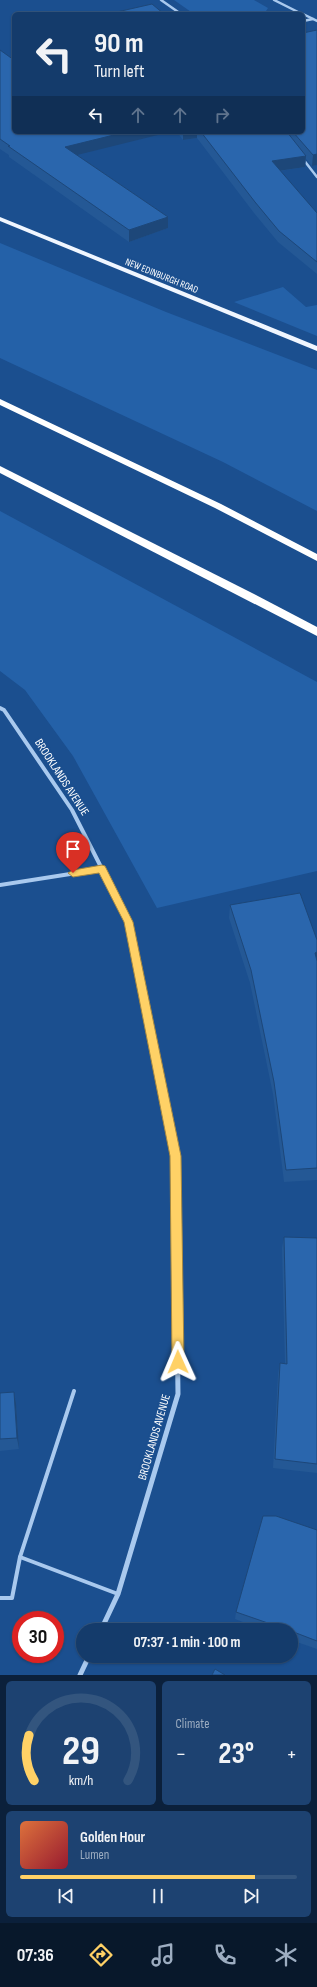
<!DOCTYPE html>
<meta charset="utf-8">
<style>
:root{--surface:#143b6b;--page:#1d4271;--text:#f1f3f6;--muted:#9dadc1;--line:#33557e;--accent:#ffd166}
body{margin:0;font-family:"Sofia Sans Condensed",sans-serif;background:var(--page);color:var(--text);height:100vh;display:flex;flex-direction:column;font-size:15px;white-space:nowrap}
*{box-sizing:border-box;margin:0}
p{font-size:13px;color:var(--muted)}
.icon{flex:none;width:22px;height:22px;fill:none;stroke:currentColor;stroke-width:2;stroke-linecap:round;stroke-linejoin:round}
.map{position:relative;height:1675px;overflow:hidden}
.side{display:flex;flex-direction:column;gap:6px;padding:6px;background:#0b203b;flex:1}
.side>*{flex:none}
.top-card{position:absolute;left:12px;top:12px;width:293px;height:122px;border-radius:6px;box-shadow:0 1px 3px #0004,0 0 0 1px var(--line);background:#143b6b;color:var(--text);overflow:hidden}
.speed{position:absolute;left:12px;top:1611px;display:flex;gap:8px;font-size:20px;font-weight:700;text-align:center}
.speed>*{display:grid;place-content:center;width:52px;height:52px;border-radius:50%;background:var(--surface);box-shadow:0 1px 3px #0004,0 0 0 1px var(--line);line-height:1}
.speed .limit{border:6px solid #d22;background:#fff;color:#111}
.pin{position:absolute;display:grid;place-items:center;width:34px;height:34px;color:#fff;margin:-41px -17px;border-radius:50% 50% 50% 0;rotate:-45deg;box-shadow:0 0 4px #0007}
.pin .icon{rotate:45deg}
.me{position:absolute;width:44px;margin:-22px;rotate:359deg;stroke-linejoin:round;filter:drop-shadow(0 0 3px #0008)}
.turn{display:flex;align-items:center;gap:14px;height:84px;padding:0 16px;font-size:18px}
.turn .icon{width:52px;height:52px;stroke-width:2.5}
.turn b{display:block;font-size:28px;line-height:34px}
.lanes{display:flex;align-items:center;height:38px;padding:0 16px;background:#0003;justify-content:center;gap:20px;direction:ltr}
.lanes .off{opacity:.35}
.big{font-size:30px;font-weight:700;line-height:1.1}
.side .card{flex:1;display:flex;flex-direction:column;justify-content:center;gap:6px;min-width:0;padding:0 14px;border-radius:6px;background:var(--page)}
.side .dial{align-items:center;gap:0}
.dial svg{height:104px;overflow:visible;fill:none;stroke:var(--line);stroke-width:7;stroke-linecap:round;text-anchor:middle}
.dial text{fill:var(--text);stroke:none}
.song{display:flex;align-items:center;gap:12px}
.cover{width:48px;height:48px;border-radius:6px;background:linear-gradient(135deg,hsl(20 70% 55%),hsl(350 70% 35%))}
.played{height:4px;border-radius:2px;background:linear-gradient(90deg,var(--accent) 85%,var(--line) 85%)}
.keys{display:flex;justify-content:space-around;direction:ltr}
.heat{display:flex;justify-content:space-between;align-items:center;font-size:22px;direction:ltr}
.side .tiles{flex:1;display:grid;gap:6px;grid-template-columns:1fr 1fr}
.card:last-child{grid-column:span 2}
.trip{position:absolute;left:76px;top:1623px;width:222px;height:40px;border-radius:20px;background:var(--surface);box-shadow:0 1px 3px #0004,0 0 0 1px var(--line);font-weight:700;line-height:40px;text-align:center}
.tab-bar{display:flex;height:64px;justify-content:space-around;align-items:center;background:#08182b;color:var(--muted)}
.tab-bar .icon{width:28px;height:28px}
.tab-bar .selected{color:var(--accent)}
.tab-bar b{font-size:18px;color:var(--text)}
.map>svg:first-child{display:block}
.green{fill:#2461a8}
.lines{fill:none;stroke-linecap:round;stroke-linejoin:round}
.lane{stroke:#a9c9ee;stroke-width:4}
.street-far2{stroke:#a9c9ee;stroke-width:2.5}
.street-far1{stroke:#a9c9ee;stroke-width:4}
.street{stroke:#a9c9ee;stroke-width:5}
.primary{fill:#f0f6ff;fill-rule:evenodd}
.highway{fill:#fff;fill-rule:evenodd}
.wall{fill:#245895}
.shaded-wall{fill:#1d4779}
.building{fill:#2a66ad;stroke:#1d4779}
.route{fill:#ffd166;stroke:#a68842}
.labels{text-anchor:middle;stroke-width:4;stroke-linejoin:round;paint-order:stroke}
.far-street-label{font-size:10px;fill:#fff;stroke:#1b4f8f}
.street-label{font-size:12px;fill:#fff;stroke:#1b4f8f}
</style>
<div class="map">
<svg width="317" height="1675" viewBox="0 0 317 1675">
<rect width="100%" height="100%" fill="#1b4f8f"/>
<!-- green -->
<g class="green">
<polygon points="174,0 254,0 268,8 264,14 194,14"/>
<polygon points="0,243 166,312 317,370 317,511 223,462 0,358"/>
<polygon points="283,287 306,307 317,305 317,336 234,302"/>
<polygon points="0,511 317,682 317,871 157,908 73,756 25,690 0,671"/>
</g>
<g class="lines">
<!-- lane -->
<g class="lane">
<polyline points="74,1391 20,1557 118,1594"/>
<polyline points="0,1598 12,1598 20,1557"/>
</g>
<!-- street-far2 -->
<g class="street-far2">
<polyline points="161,0 181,14"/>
<polyline points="274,0 302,14"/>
<polyline points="303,14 317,21"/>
<polyline points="303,21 313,19"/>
<polyline points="303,159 317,177"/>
</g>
<!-- street-far1 -->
<g class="street-far1">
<polyline points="0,708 4,710 72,810 129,922 162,1089"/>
<polyline points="0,885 102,869"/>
</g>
<!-- street -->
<g class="street">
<polyline points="101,1630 118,1594 178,1394 175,1156 162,1088"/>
<polyline points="80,1675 89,1656"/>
</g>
<!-- primary -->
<polygon class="primary" points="0,217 317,346 317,351 0,221"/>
<!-- highway -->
<g class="highway">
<polygon points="0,399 221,504 317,554 317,561 215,508 0,405"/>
<polygon points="0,466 254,594 317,627 317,636 0,473"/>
</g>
</g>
<!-- wall -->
<g class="wall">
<polygon points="0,50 77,155 168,217 168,228 129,242 9,157 9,155 0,149"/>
<polygon points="177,132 303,132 317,165 312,166 306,159 305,167 280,171 317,213 317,274 278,242 254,213 197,138 183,140"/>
<polygon points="230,905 317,940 317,1180 284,1182 273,1094 250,983 229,918"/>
<polygon points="284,1237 317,1238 317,1473 273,1468 278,1374 280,1363 285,1364 282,1248"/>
<polygon points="14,1392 16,1404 19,1449 0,1451 0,1393"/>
<polygon points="317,1530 317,1649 291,1640 291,1630 264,1630 235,1619 236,1612"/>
</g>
<!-- shaded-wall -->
<g class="shaded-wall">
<polygon points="126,132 170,132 65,158 65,147"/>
<polygon points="183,132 197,132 197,138 183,140"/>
<polygon points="317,154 317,165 312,166 313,155"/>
<polygon points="306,156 305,167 271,172 272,161"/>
<polygon points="168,217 168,228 129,242 129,230"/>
<polygon points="317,952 317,965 315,953"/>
<polygon points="14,1392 16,1404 19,1449 17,1438"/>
</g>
<!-- building -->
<g class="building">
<polygon points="152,4 164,14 108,14"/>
<polygon points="317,30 317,154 313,155 293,132 303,132 303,33"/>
<polygon points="0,50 14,60 14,132 126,132 65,147 168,217 129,230 8,146 10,146 0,139"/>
<polygon points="201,132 287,132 306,156 272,161 317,213 317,262 279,231 255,202"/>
<polygon points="300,893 317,940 317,952 315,953 317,961 317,1168 286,1170 274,1082 251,970 230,905"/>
<polygon points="284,1237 317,1238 317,1464 275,1459 280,1363 287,1364"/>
<polygon points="14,1392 17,1438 0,1439 0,1393"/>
<polygon points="263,1516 276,1516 317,1530 317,1641 291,1631 291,1630 288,1630 236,1612"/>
<polygon points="215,1669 225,1675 212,1675"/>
</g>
<!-- route -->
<polygon class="route" points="102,865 105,866 133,922 181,1156 184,1362 182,1366 178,1368 174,1366 172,1362 170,1156 124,922 99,873 73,877 68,873 73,870"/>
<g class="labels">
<!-- far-street labels -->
<g class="far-street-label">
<text transform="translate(162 275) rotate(22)" y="4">NEW EDINBURGH ROAD</text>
</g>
<!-- street labels -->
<g class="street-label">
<text transform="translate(62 777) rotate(57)" y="4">BROOKLANDS AVENUE</text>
<text transform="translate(154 1437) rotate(-74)" y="4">BROOKLANDS AVENUE</text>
</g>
</g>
</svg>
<div class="speed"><div class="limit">30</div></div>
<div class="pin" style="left:73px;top:873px;background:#d93025"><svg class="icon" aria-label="arrive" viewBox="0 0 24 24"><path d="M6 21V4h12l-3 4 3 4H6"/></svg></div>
<svg class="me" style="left:178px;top:1362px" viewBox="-20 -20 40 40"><path d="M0-17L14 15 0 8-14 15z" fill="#ffd166" stroke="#fff" stroke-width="4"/></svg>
<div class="trip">07:37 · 1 min · 100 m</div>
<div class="top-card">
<div class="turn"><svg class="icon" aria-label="left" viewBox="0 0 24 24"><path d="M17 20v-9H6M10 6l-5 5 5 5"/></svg><div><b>90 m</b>Turn left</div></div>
<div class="lanes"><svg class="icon" aria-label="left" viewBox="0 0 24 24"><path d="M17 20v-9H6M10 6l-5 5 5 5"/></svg><svg class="icon off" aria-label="ahead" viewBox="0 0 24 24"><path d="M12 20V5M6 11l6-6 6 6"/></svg><svg class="icon off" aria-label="ahead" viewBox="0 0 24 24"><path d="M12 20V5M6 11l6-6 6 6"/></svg><svg class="icon off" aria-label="right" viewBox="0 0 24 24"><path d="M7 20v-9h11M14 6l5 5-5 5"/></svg></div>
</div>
</div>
<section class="side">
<div class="tiles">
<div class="card dial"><svg viewBox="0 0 100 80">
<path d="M14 69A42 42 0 1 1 86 69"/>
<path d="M14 69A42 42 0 0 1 10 34" stroke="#ffd166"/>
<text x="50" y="56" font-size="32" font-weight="700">29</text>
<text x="50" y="72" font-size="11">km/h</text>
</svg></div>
<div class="card"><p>Climate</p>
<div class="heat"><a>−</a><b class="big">23°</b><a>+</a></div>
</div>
<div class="card">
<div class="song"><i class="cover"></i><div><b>Golden Hour</b><p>Lumen</p></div></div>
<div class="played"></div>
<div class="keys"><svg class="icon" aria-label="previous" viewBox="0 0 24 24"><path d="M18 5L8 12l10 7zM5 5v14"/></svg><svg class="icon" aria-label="pause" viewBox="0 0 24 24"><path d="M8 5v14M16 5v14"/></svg><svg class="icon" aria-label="next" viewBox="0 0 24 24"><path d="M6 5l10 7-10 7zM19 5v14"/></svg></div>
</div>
</div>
</section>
<nav class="tab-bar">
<b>07:36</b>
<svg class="icon selected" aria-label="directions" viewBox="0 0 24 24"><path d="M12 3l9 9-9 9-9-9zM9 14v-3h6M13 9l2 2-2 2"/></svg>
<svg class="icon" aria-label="music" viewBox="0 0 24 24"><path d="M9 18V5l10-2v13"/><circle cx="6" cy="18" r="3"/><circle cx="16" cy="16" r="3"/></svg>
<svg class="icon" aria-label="phone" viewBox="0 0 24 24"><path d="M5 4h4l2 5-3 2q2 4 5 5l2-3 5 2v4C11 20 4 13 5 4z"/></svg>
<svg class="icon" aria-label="climate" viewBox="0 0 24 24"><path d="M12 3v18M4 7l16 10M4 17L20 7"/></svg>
</nav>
